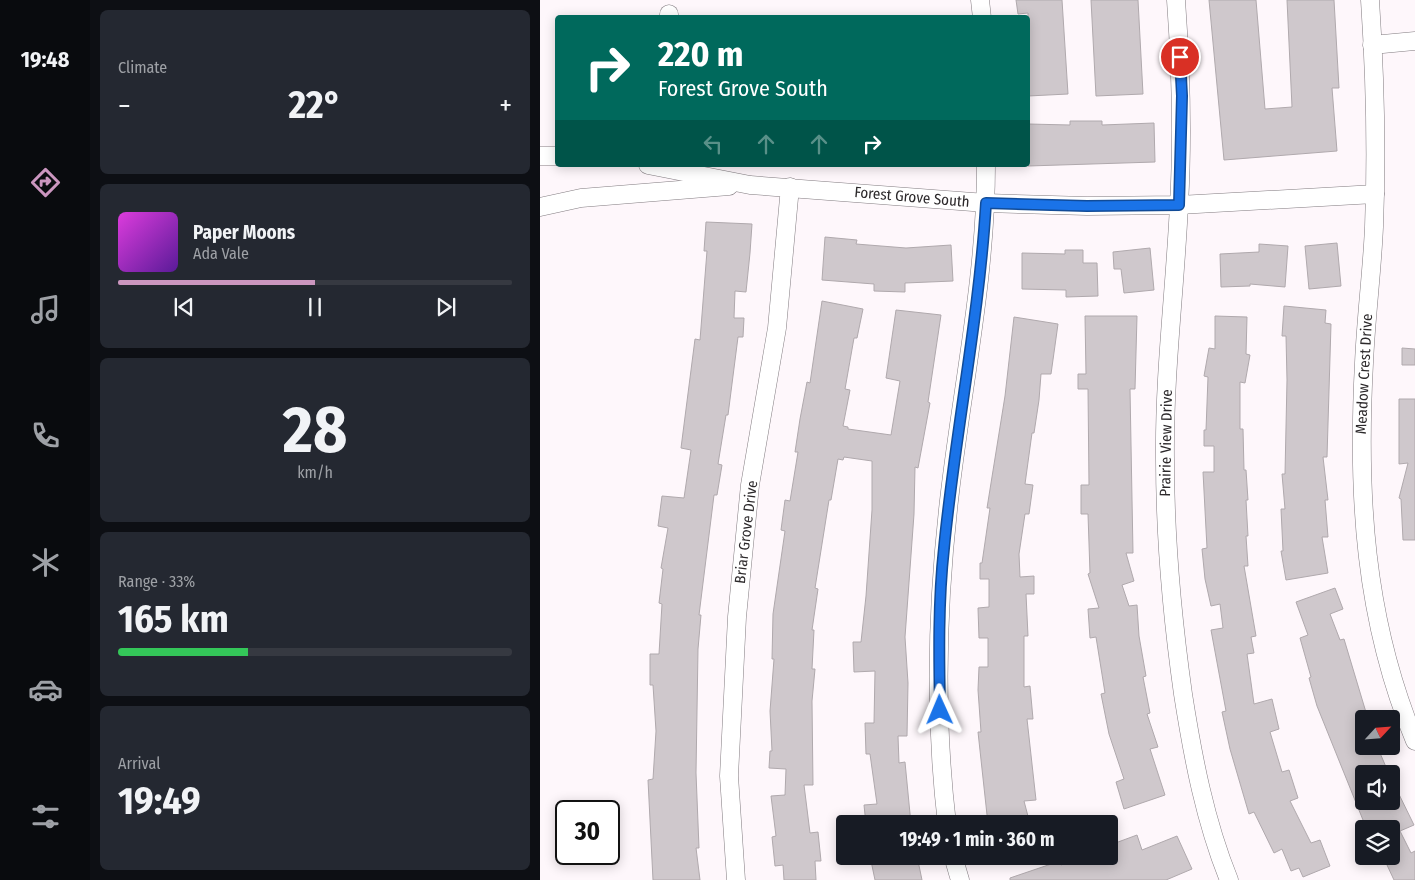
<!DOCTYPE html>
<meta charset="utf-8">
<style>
:root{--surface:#171b24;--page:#242831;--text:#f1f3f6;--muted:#9ea1a6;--line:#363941;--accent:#cb96bf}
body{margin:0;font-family:"Fira Sans Condensed",sans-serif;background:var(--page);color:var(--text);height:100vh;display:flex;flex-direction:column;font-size:19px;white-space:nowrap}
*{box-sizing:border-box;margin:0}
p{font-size:16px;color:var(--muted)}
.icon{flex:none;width:28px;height:28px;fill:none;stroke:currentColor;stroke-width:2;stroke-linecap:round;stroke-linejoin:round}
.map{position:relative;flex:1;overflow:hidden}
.sheet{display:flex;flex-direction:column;gap:10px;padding:10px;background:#0d0f14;width:450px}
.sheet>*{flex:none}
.hud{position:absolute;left:15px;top:15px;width:475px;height:152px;border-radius:5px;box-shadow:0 2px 12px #0003;background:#00695c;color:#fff;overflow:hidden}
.needle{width:32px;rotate:64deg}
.fabs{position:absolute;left:815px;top:710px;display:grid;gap:10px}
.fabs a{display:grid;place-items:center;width:45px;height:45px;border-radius:5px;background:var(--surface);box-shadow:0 2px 12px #0003;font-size:25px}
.speed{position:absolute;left:15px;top:800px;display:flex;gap:10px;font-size:25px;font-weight:700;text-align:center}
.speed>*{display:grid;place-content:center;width:65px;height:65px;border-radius:50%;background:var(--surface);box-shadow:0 2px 12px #0003;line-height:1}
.speed .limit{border:2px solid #111;border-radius:8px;background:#fff;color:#111}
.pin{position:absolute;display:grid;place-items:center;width:42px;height:42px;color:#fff;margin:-21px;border:2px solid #fff;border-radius:50%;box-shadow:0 1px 5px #0007}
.me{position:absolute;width:55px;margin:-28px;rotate:359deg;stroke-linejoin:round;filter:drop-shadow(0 0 4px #0008)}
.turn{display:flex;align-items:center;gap:18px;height:105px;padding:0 20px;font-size:22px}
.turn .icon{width:65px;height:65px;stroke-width:2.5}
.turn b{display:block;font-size:35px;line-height:42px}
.lanes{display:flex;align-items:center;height:48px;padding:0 20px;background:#0003;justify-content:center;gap:25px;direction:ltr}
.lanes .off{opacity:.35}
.big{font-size:38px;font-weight:700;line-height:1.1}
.sheet .tile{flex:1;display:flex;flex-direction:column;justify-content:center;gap:8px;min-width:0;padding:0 18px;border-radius:8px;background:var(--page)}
.sheet .dial{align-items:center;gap:0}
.dial b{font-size:65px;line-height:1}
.song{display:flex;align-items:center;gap:15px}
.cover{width:60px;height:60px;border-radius:8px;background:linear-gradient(135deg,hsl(300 70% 55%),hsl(270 70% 35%))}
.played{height:5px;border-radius:2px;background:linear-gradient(90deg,var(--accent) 50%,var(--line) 50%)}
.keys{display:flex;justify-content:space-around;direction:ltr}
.heat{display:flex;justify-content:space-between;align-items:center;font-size:28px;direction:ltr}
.charge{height:8px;border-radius:4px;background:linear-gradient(90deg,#34c759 33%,var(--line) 0)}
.trip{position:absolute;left:296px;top:815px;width:282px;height:50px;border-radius:5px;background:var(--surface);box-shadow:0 2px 12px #0003;font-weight:700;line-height:50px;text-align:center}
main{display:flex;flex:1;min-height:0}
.tab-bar{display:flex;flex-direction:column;width:90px;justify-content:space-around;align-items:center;background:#090b0e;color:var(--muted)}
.tab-bar .icon{width:35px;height:35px}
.tab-bar .current{color:var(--accent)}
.tab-bar b{font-size:22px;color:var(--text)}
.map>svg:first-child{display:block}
.building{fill:#cfc8cc;stroke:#b0a9ad}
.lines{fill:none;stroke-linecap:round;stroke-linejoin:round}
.minor-casing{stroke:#827c80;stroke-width:19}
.minor{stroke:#fff;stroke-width:18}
.route-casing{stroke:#114b97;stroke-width:12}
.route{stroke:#1a73e8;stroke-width:9}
.labels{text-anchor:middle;stroke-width:4;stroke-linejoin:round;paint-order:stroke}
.street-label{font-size:15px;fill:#2c292b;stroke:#fff}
</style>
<main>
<nav class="tab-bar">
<b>19:48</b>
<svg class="icon current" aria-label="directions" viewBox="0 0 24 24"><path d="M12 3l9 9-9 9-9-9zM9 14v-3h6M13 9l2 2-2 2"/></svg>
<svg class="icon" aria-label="music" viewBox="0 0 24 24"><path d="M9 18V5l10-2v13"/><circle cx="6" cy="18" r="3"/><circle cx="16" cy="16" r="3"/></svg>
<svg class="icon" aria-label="phone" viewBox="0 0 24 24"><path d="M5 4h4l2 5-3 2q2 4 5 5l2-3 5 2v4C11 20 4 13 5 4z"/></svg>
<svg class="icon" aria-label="climate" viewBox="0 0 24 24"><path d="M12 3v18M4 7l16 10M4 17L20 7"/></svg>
<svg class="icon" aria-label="car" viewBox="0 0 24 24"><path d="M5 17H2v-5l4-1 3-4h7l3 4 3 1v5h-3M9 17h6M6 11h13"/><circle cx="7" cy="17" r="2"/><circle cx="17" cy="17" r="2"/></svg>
<svg class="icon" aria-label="filters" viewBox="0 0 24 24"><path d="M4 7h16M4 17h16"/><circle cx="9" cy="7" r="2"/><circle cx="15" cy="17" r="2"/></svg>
</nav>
<section class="sheet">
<div class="tile"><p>Climate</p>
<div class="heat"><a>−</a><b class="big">22°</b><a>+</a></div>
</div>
<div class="tile">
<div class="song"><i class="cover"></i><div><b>Paper Moons</b><p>Ada Vale</p></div></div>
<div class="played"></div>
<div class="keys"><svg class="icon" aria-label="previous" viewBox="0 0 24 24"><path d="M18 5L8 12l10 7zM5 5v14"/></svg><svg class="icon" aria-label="pause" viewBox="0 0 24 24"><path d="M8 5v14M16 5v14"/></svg><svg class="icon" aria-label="next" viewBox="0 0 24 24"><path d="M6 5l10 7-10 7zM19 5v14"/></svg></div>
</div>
<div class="tile dial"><b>28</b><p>km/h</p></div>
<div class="tile"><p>Range · 33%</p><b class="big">165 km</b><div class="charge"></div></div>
<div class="tile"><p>Arrival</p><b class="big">19:49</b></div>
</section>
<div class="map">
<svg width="875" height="880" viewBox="0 0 875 880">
<rect width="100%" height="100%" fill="#fef7fb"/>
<!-- building -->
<g class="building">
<polygon points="476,0 522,0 528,94 488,96 488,13 478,14"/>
<polygon points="551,0 598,0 603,94 556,96"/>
<polygon points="669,0 716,0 725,109 752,107 747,0 794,0 799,88 792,88 797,151 684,160"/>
<polygon points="530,121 562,121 562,125 614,123 615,162 488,166 488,124 530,125"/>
<polygon points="166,222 212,224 210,253 206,292 195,291 194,318 204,318 203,337 198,337 188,415 186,415 178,464 182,465 177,495 174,495 159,615 161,615 158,649 156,773 159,848 156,848 160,880 113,880 108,780 113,779 116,731 113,685 110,685 110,654 119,654 122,604 119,603 123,569 121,568 128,528 118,526 122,496 144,498 151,450 141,448 155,339 160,340 167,251 164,251"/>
<polygon points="285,237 317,240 316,244 366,248 411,245 413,281 365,283 365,292 334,291 334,284 282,280"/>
<polygon points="797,243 801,286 769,289 765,246"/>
<polygon points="719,244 748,246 745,287 710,284 710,286 681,287 680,254 719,252"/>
<polygon points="610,248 614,290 584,293 581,269 574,269 573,252"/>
<polygon points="525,250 543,250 543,263 557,263 558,296 526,297 526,290 482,289 482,253 525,254"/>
<polygon points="282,301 323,309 317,338 314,338 305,389 310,390 303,426 308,427 308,429 351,435 360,381 346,378 356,310 401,315 388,402 390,403 378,468 375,467 374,514 365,637 368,683 367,736 358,736 359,763 365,762 371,824 326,824 324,805 337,804 330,754 326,754 325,723 334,723 335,671 314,672 313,642 321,642 326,596 332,510 332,461 304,457 303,460 298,459 291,500 289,500 275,588 278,589 272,630 274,630 272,669 275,669 272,701 273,785 264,785 270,833 278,832 281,861 275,861 276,880 244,880 243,865 235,866 232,837 236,836 231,796 245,795 246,769 229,768 230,751 232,751 230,711 234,659 232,659 233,614 245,531 241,530 245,500 250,501 258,452 255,452 260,419 267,382 270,383"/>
<polygon points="744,306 786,310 785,323 791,324 787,457 783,457 788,500 785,500 788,537 782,537 788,573 746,580 741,551 743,551 741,509 745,509 742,474 745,474 747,380 746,336 742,336"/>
<polygon points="545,316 597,316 595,389 590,389 593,553 586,553 594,581 582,585 589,606 597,605 599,636 606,676 603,677 610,713 607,714 618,747 610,749 625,795 584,809 576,782 584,779 569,734 561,694 565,693 556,637 550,638 548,609 559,608 548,574 550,573 548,514 541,514 541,485 549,485 548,389 538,389 538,374 546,374"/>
<polygon points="675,316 707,317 706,354 710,355 705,383 700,382 700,429 703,429 704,470 706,470 708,500 706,500 708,536 706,536 708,566 704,566 716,636 711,637 714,653 707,654 714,704 732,699 739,729 730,732 742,772 749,770 758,798 750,801 771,843 780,840 790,866 763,877 759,868 751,871 742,849 734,853 714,812 709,814 690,749 682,712 686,711 671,630 683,628 680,604 671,606 665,579 662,549 667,548 663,472 674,472 674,446 664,446 664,430 666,430 668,377 664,376 669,348 675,349"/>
<polygon points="474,317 518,324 511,374 501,374 499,400 494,433 492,433 485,484 493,485 489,514 485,514 479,554 480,577 494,576 494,594 486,594 488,636 484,636 484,687 490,686 493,719 487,719 496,800 484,801 490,824 448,824 438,732 441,732 438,690 439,667 448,667 448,638 439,638 438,608 449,607 449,579 440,579 440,563 442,563 450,508 447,508 465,396"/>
<polygon points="862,348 875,349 875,365 862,365"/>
<polygon points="859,399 875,399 875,540 863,540 861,499 859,498 868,463 859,464"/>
<polygon points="795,588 803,609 790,614 800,640 804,639 828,719 823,719 824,746 837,746 846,767 824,774 824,801 851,801 851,778 874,825 860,831 871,853 875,851 875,880 854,880 847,865 851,863 851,829 828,829 823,820 777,706 769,678 771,677 760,638 768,635 756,602"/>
<polygon points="597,835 602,850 637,836 652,869 626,880 470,880 470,878 520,861 521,865 547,856 570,856 570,845"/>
<polygon points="330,856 377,856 382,880 335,880"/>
</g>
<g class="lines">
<defs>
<g id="minor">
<polyline points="440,0 442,18"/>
<path d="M636,0C641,69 643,135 639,205C635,290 624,374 625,459C625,538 632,616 643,694C653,758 665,821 689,880"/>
<path d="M830,0C835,75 837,151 834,227C832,272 826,317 824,363C817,494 824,619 875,741"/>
<polyline points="129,18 129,14"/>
<polyline points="832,45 875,41"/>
<polyline points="0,156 18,156"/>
<polyline points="108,165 210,185 446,203 547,206 639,205 835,194"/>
<polyline points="0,207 41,198 189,186"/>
<path d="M407,824C394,714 397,601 410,492C423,382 446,276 446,165"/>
<polyline points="413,856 420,880"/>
<polyline points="196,880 189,776 197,617 210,485 237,328 250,187"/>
</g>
</defs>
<!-- minor casing -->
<use href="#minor" class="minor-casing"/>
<!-- minor -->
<use href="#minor" class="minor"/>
</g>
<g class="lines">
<defs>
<path id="route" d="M400,710C399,657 398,602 404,548C415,433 439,319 446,203L547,206L639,205L642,96L640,57"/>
</defs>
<!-- route casing -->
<use href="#route" class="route-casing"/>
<!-- route -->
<use href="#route" class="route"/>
</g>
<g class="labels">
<!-- street labels -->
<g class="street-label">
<text transform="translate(372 197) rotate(5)" y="5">Forest Grove South</text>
<text transform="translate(824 374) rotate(-87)" y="5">Meadow Crest Drive</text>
<text transform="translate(626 443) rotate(-89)" y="5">Prairie View Drive</text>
<text transform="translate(206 532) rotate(-83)" y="5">Briar Grove Drive</text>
</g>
</g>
</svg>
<div class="fabs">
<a><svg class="needle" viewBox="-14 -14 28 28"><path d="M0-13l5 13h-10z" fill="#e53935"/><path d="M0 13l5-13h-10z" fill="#9ea1a6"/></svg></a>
<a><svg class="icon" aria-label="sound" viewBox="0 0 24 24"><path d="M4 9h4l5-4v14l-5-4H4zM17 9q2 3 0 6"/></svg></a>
<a><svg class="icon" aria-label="layers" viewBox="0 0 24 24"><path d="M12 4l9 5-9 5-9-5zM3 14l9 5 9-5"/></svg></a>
</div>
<div class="speed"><div class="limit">30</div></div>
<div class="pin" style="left:640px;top:57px;background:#d93025"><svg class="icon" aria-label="arrive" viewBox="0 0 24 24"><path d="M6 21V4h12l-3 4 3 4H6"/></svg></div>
<svg class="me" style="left:400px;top:710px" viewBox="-20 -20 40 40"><path d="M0-17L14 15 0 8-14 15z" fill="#1a73e8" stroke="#fff" stroke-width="4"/></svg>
<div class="trip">19:49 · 1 min · 360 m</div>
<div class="hud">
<div class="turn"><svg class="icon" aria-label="right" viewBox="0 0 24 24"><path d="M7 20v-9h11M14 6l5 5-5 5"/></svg><div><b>220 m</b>Forest Grove South</div></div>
<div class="lanes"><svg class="icon off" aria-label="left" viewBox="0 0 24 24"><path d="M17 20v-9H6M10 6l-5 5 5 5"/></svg><svg class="icon off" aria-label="ahead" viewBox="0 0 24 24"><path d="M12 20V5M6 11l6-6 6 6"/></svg><svg class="icon off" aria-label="ahead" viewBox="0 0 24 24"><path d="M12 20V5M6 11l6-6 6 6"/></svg><svg class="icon" aria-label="right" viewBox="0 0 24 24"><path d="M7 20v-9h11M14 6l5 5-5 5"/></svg></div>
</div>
</div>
</main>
